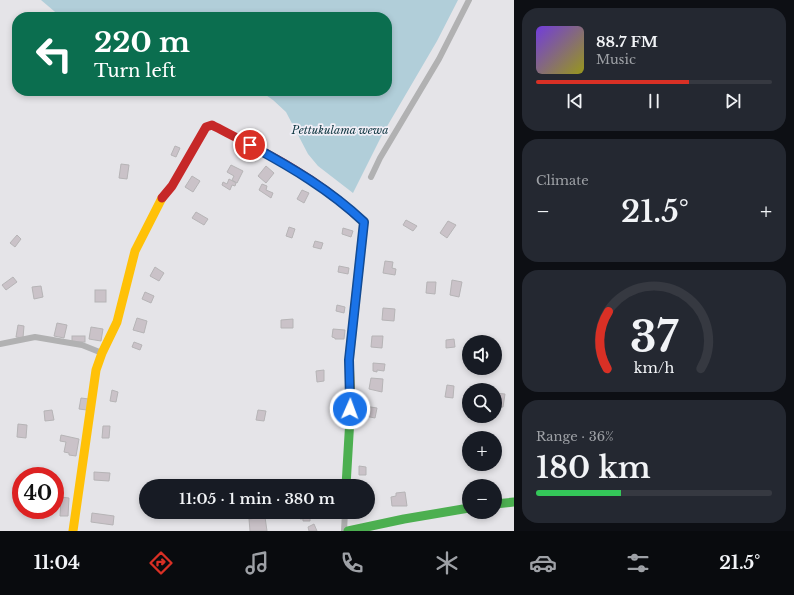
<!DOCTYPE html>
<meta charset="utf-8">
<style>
:root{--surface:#171b24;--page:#242831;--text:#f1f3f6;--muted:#9ea1a6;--line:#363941;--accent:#d93025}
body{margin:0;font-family:"Libre Baskerville",serif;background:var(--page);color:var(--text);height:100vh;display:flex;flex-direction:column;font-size:15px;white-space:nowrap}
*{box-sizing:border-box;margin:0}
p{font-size:13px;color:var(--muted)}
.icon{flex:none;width:22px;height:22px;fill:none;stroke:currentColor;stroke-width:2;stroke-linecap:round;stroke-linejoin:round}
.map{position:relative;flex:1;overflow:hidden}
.side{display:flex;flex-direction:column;gap:8px;padding:8px;background:#0d0f14;width:280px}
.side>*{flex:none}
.hud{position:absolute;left:12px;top:12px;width:380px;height:84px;border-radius:16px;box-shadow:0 2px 6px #0003;background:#0b6e4f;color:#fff;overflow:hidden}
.buttons{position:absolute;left:462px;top:335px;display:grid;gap:8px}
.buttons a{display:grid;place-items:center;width:40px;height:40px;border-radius:50%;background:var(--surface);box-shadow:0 2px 6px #0003;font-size:20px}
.speed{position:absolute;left:12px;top:467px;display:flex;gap:8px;font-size:20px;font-weight:700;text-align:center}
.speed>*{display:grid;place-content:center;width:52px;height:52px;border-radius:50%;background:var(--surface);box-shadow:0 2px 6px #0003;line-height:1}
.speed .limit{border:6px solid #d22;background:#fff;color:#111}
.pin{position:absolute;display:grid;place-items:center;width:34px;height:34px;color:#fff;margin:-17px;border:2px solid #fff;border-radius:50%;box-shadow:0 1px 4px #0007}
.me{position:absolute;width:44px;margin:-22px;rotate:2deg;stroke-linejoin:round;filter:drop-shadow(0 0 3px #0008)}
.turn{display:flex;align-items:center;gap:14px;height:84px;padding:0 16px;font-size:18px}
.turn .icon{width:52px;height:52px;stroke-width:2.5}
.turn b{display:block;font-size:28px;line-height:34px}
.big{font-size:30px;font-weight:600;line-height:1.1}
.side .card{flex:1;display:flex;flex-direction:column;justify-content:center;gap:6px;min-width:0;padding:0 14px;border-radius:16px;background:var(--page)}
.side .dial{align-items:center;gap:0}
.dial svg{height:104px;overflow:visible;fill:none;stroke:var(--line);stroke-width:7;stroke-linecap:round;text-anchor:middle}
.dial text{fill:var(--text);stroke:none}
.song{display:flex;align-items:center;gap:12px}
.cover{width:48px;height:48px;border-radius:6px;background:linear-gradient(135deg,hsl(260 70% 55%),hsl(60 70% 35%))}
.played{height:4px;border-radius:2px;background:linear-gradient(90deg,var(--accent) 65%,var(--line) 65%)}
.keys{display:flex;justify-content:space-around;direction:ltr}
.heat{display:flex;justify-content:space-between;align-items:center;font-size:22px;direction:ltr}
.charge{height:6px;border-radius:3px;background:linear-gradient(90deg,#34c759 36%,var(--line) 0)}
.trip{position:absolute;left:139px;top:479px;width:236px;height:40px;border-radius:20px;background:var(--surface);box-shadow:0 2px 6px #0003;font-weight:600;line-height:40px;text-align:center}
.tabs{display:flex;height:64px;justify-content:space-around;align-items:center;background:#090b0e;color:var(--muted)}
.tabs .icon{width:28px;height:28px}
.tabs .selected{color:var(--accent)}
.tabs b{font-size:18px;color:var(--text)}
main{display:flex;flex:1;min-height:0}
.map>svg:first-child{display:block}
.water{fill:#b1ced9}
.building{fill:#cac2c8;stroke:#b6b4b6}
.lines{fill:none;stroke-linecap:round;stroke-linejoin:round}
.street{stroke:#b1b1b2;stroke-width:6}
.fast{stroke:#4caf50;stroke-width:9}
.slow{stroke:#ffc107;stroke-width:9}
.jam{stroke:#c62828;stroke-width:9}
.route-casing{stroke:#114b97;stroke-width:10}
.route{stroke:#1a73e8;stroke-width:7}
.labels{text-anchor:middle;stroke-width:3.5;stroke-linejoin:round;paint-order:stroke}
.water-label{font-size:11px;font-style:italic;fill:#0f3641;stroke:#f1eff7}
</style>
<main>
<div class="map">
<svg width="514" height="531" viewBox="0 0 514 531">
<rect width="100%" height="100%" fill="#e5e4e8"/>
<!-- water -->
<polygon class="water" points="41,0 458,0 437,41 382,135 353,193 318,166 308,154 286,112 273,100 260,91 387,91 387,17 61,17"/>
<!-- building -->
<g class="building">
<polygon points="175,146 180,148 176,157 171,155"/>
<polygon points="121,164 129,165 127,179 119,178"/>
<polygon points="231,165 243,171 237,183 232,180 234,176 227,172"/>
<polygon points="266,166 274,173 266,183 258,176"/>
<polygon points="192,176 200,181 193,192 185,187"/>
<polygon points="229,179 236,183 235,186 232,185 230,190 222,185 223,182 227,184"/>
<polygon points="262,184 267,186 266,190 273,193 271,198 259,190"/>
<polygon points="302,190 309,193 304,203 297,199"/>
<polygon points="196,212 208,219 204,225 192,218"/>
<polygon points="406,220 417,226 413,231 403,225"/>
<polygon points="448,221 456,225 447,238 440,233"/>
<polygon points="289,227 295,229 292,238 286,236"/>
<polygon points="343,228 353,231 351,237 342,234"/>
<polygon points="17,235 21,239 15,247 10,243"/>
<polygon points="315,241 323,243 321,249 313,247"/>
<polygon points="385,261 393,262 392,268 396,269 395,275 383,273"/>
<polygon points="339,266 349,268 348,274 338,272"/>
<polygon points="155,267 164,273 159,281 150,276"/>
<polygon points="13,277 17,282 6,290 2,285"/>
<polygon points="452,280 462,282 459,297 450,295"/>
<polygon points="427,282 436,282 435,294 426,293"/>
<polygon points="41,286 43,297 34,299 32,287"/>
<rect x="95" y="290" width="11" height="12"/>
<polygon points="145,292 154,296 151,303 142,299"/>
<polygon points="337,305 345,307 344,313 336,311"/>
<polygon points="383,308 395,309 394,321 382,320"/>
<polygon points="137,318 147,321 144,333 133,330"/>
<polygon points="293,319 293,328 281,328 281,320"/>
<polygon points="57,323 67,325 64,338 54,336"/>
<polygon points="18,325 24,326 23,338 16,337"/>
<polygon points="91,327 103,329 101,341 89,339"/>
<polygon points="333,329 345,330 344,339 335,339 335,338 332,337"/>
<rect x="72" y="336" width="13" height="6"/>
<polygon points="372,336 383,336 382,348 371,347"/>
<polygon points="454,339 455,347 446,348 446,340"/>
<polygon points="134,342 142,345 140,350 132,347"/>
<polygon points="373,363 385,364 384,371 377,370 377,372 373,371"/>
<polygon points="324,370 324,381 317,382 316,371"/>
<polygon points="371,378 383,379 382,392 369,389"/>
<polygon points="447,385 454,386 453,398 445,397"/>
<polygon points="112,390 118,392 116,402 110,401"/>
<polygon points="495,393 505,394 503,407 501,407 501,404 495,403"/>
<polygon points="81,398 89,399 87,410 79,409"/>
<polygon points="364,406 377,408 375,418 365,416 366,412 363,411"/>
<polygon points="52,410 54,420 45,421 44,411"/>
<polygon points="258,410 266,411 264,421 256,420"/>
<polygon points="18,424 27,425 26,438 17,437"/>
<polygon points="103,426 110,426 109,438 102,438"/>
<polygon points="61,435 79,439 76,456 69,455 69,453 64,452 66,442 60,441"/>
<polygon points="359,466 366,467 366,475 359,475"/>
<polygon points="94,472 110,473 109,481 94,480"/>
<polygon points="405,492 407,506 392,506 391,497 396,496 396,493"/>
<polygon points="61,497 69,498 68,516 60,516"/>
<polygon points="300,512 312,512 312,518 310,518 310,521 303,521 303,519 300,519"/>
<polygon points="92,513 114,516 113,525 91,522"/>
<polygon points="265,517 267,531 250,531 249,519"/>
<polygon points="314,524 317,531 309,531 308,527"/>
</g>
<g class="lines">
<!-- street -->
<g class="street">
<polyline points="371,177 380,158 439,59 469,0"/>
<polyline points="0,344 35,337 82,345 102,353"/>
<polyline points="344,531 345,512"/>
</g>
<!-- fast -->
<g class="fast">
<polyline points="346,486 350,418"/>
<polyline points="495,504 514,502"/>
<polyline points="348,531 404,519 469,508"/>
</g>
<!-- slow -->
<g class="slow">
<polyline points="350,418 351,399 349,360 364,222 356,215"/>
<polyline points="73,531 96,370 102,353 117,322 135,251 162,198"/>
</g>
<!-- jam -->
<path class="jam" d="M162,198L172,186L206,127L212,125C262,151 314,176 356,215"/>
</g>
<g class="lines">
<defs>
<path id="route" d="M250,145C291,167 330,190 364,222L349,360L350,399V409"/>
</defs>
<!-- route casing -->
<use href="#route" class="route-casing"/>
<!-- route -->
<use href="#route" class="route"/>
</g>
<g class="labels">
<!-- water labels -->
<g class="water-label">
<text x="340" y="134">Pettukulama wewa</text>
</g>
</g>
</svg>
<div class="buttons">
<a><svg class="icon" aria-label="sound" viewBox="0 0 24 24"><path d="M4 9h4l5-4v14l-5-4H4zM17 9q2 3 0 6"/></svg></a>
<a><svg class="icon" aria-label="search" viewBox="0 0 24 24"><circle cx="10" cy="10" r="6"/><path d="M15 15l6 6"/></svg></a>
<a>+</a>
<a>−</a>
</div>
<div class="speed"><div class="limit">40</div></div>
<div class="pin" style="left:250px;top:145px;background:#d93025"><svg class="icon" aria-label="arrive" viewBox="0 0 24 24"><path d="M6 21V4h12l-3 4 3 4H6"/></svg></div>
<svg class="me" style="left:350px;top:409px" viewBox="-20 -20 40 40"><circle r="17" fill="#1a73e8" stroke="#fff" stroke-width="3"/><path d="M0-11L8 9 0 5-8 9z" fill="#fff"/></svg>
<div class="trip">11:05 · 1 min · 380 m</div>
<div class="hud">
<div class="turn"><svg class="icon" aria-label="left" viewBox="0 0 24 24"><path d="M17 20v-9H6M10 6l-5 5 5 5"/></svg><div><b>220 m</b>Turn left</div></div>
</div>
</div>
<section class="side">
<div class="card">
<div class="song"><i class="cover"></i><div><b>88.7 FM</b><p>Music</p></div></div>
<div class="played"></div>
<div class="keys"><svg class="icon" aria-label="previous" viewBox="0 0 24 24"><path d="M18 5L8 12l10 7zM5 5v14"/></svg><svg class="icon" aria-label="pause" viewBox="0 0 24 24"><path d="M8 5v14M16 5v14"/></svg><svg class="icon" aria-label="next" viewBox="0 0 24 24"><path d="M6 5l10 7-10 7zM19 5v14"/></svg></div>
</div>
<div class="card"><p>Climate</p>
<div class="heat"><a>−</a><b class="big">21.5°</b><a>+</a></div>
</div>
<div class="card dial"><svg viewBox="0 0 100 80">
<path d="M14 69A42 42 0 1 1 86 69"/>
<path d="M14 69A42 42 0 0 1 15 25" stroke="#d93025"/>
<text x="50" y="56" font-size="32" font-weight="700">37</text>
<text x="50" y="72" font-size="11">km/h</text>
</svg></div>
<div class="card"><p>Range · 36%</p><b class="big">180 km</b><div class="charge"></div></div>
</section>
</main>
<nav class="tabs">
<b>11:04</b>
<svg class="icon selected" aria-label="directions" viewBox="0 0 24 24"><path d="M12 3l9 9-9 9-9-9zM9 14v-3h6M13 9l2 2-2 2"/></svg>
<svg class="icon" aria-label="music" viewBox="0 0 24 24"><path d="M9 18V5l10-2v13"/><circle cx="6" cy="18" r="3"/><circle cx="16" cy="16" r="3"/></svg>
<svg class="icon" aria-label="phone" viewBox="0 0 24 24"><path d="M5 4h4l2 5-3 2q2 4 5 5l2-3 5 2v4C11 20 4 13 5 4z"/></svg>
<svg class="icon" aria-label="climate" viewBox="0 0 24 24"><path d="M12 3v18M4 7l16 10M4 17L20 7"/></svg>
<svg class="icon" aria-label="car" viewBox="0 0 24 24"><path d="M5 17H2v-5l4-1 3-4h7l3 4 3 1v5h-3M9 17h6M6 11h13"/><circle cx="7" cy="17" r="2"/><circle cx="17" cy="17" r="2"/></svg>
<svg class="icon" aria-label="filters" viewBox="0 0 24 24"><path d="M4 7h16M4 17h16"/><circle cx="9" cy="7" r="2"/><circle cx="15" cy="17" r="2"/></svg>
<b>21.5°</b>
</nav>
